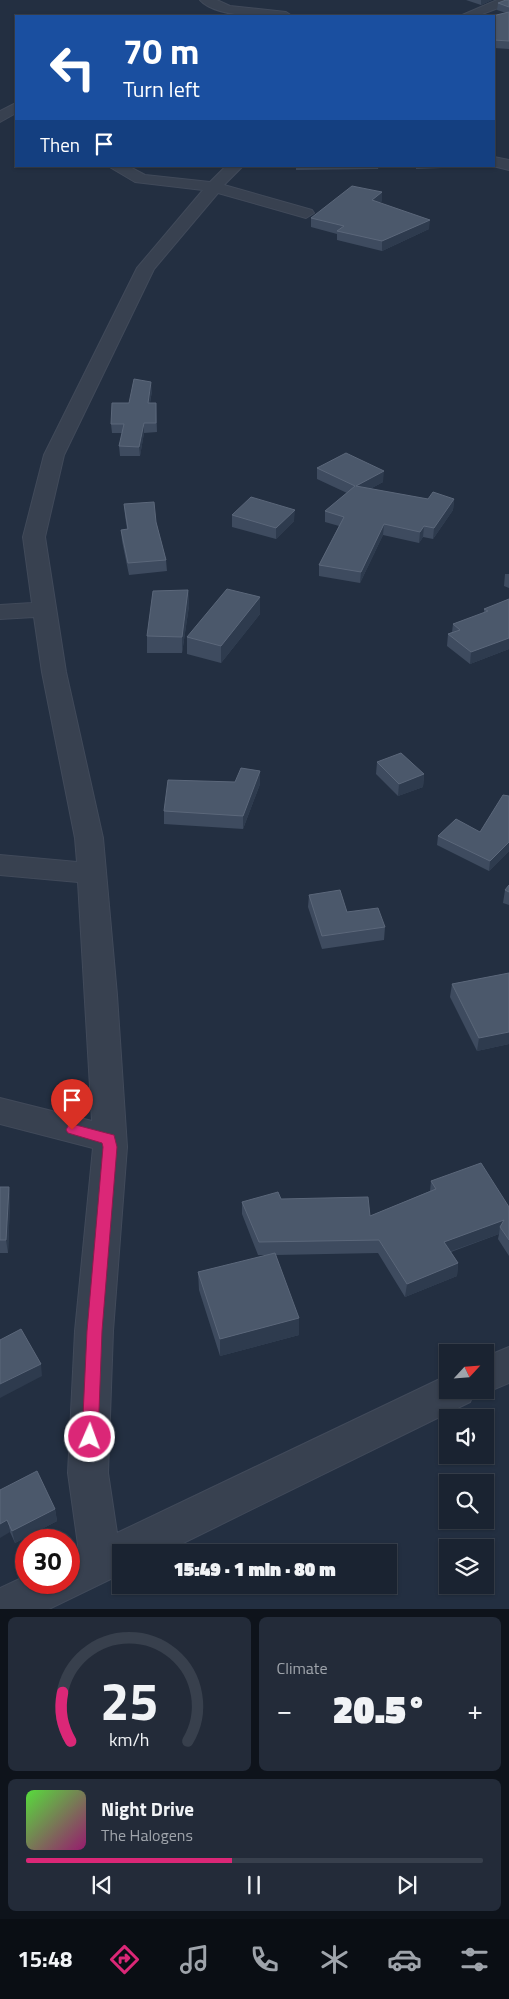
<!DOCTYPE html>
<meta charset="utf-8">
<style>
:root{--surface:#1a2331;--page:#232b39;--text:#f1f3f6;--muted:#9fa4ab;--line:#38404d;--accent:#db2777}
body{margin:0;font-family:"Titillium Web",sans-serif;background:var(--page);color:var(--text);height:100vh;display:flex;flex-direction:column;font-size:19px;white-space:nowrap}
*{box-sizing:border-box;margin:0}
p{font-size:16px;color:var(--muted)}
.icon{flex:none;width:28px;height:28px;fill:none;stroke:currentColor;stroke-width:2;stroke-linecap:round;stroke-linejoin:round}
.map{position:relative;height:1609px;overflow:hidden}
.details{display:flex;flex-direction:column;gap:8px;padding:8px;background:#0e131b;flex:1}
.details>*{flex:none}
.guide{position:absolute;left:15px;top:15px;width:480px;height:152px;border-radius:0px;box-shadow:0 1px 4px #0004,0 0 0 1px var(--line);background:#1a4fa0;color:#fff;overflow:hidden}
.needle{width:32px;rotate:64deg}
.buttons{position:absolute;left:439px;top:1344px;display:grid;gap:10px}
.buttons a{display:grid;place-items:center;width:55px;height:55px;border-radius:0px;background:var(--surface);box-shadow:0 1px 4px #0004,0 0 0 1px var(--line);font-size:25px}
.speed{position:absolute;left:15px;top:1529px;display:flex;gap:10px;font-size:25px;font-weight:700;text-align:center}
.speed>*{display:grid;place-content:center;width:65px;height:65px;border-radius:50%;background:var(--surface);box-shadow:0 1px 4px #0004,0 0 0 1px var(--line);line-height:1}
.speed .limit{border:8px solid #d22;background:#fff;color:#111}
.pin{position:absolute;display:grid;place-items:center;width:42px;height:42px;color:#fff;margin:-51px -21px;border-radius:50% 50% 50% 0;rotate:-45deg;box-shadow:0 0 5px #0007}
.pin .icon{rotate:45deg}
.me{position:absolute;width:55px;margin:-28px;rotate:2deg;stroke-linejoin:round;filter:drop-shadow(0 0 4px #0008)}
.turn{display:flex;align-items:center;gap:18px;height:105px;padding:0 25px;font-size:22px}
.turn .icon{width:65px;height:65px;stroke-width:2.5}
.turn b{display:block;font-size:35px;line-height:42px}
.then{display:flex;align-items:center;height:48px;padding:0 25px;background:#0003;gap:10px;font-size:19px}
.big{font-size:38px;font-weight:800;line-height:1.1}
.details .tile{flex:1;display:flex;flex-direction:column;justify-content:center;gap:8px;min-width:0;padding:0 18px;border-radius:8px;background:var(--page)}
.details .dial{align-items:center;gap:0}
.dial svg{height:130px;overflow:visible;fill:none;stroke:var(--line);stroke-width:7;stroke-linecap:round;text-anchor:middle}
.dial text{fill:var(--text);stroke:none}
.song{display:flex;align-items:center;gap:15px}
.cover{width:60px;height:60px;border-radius:8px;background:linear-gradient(135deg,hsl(110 70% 55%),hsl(320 70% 35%))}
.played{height:5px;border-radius:2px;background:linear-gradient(90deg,var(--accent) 45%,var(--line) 45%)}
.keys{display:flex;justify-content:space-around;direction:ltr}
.heat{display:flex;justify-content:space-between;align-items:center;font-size:28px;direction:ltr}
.details .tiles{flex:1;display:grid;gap:8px;grid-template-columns:1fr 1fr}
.tile:last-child{grid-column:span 2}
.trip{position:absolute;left:112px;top:1544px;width:285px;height:50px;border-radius:0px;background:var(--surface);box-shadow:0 1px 4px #0004,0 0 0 1px var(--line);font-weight:800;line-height:50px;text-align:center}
.menu{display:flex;height:80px;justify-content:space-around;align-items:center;background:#0a0e14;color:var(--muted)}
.menu .icon{width:35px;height:35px}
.menu .on{color:var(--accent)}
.menu b{font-size:22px;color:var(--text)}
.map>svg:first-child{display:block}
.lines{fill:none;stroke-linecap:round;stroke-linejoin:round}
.minor-casing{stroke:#414a5a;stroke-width:2}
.minor{fill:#384150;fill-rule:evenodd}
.wall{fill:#3e4b5f}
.shaded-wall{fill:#2e3b4e}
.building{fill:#4b586b;stroke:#5b677a}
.route{fill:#db2777;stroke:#8e194d}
</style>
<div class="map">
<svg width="509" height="1609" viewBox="0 0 509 1609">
<rect width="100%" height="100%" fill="#232f41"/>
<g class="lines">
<defs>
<g id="minor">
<path d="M200,0H217L230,6L286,12L292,16C270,17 216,18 200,0Z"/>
<polygon points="497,0 509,0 509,4 477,16 460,16"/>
<polygon points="16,103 16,113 0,122 0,111"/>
<polygon points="494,157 509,160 509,170 493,166"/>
<polygon points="108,166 128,166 145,175 210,182 226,166 243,166 224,185 312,210 314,213 306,218 218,193 154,269 64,455 45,537 66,672 103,838 117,995 127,1147 113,1331 108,1473 117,1533 442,1378 448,1376 448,1390 475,1390 470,1402 165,1552 121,1552 121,1574 49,1609 0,1609 0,1588 26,1576 26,1582 69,1582 69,1556 79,1552 68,1473 75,1331 93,1148 0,1124 0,1098 92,1121 78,882 0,875 0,855 77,862 75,838 42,672 34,617 0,619 0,605 32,603 23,537 44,455 137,268 203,190 135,182"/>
<polygon points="509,1347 509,1383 485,1393 476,1390 485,1390 485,1357"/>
</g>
</defs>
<!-- minor casing -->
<use href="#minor" class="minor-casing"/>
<!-- minor -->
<use href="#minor" class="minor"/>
</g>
<!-- wall -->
<g class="wall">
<polygon points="466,0 492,0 481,5"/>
<polygon points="509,0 509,49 494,48 494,16 506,13 497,10 498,3"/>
<polygon points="296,166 379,166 378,169 296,170"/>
<polygon points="416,166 443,166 443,168 416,169"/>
<polygon points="382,192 382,201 379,203 429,229 382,251 337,240 337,234 311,227 311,218"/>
<polygon points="152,391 150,403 156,403 157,432 144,433 140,456 120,456 119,446 122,433 112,433 111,424 129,403"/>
<polygon points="317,468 383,482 370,489 428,499 454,499 453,510 433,539 423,537 419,543 383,535 360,583 319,576 319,565 339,526 325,522 325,511 347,493 317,479"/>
<polygon points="124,504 156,522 166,560 167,571 129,575 122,541 121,530 127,529 125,516"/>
<polygon points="232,515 294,521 276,539 232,527"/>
<polygon points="505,574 509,574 509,588 504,586"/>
<polygon points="188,590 189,606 182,653 147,653 147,636"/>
<polygon points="260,597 260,614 221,663 187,654 187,637"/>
<polygon points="509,599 509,649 470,664 447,646 448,634 452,632 453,624 484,613 484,609"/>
<polygon points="377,762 424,774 423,787 398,796 376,774"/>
<polygon points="260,784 243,829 164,824 164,811"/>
<polygon points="509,796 509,851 489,871 437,845 438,836 480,832"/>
<polygon points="509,885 509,905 503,903 505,890"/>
<polygon points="309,895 347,912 385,927 384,940 322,949 308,907"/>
<polygon points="509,973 509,1044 477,1051 450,997 452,984"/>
<polygon points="431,1181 509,1207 509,1256 498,1239 499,1234 451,1252 458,1263 457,1276 405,1297 378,1253 276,1255 299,1335 220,1356 199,1290 198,1272 267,1255 258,1255 242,1214 242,1202 281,1199 370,1216 430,1191"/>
<polygon points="0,1187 9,1187 10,1200 8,1253 0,1253"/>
<polygon points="0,1490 55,1509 57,1521 15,1543 10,1532"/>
</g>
<!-- shaded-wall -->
<g class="shaded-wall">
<polygon points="481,0 492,0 481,5"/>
<polygon points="382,192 382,201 371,209 372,200"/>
<polygon points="430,220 429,229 382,251 382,241"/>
<polygon points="151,382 152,391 148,412 148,403"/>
<polygon points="144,423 144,433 140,456 139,447"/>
<polygon points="384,471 383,482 355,497 356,486"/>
<polygon points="454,499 453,510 433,539 434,528"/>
<polygon points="295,510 294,521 276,539 276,528"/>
<polygon points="384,524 383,535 360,583 361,572"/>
<polygon points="424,526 423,537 419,543 420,532"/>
<polygon points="188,590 189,606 182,653 182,637"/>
<polygon points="260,597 260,614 221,663 221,646"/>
<polygon points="509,638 509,649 470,664 471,652"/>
<polygon points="260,771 260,784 243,829 243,816"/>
<polygon points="424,774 423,787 398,796 399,784"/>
<polygon points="509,842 509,851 489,871 490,861"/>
<polygon points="509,1032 509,1044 477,1051 479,1038"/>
<polygon points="9,1187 10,1200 8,1253 6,1240"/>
<polygon points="504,1220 500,1227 499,1234 443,1254 444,1242"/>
<polygon points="458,1263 457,1276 405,1297 407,1284"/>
<polygon points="299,1318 299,1335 220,1356 220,1339"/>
<polygon points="41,1364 42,1376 0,1398 0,1384"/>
<polygon points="55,1509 57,1521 15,1543 12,1531"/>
<polygon points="7,1520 10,1532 0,1538 0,1524"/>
</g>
<!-- building -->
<g class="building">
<polygon points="506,0 509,0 509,7 498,3"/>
<polygon points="509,12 509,41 494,40 494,16 492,16"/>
<polygon points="352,186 382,192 372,200 430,220 382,241 337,231 344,226 311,218"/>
<polygon points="134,379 151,382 148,403 156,403 156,423 144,423 139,447 119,446 124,424 111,424 112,403 129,403"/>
<polygon points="346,453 384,471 356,486 428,499 433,492 454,499 434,528 424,526 420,532 384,524 361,572 319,565 344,517 325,511 355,486 317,468"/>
<polygon points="251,497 295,510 276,528 232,515"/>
<polygon points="154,502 156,522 166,560 128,563 121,530 128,529 124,504"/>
<polygon points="227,589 260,597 221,646 187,637"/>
<polygon points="188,590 182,637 147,636 153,591"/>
<polygon points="509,599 509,638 471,652 448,634 460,630 453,624 488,611 484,609"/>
<polygon points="401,753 424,774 399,784 377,762"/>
<polygon points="241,768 260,771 243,816 164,811 168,780 235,782"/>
<polygon points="503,795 509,796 509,842 490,861 438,836 456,819 480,832"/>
<polygon points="509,885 509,892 505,890"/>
<polygon points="340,890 347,912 378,908 385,927 322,936 309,895"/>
<polygon points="509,973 509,1032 479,1038 452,984"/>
<polygon points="481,1163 509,1207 509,1240 500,1227 504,1220 444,1242 458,1263 407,1284 379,1240 259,1242 242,1202 278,1192 281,1199 368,1197 370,1216 436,1189 431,1181"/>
<polygon points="0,1187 9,1187 6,1240 0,1240"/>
<polygon points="275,1253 299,1318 220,1339 198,1272"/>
<polygon points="21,1329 41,1364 0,1384 0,1340"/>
<polygon points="37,1471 55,1509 12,1531 7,1520 0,1524 0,1490"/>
</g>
<!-- route -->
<polygon class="route" points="72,1124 114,1135 117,1147 102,1331 98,1437 96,1443 90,1445 84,1443 82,1437 87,1331 103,1147 102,1143 68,1133 66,1130 68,1126"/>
</svg>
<div class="buttons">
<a><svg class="needle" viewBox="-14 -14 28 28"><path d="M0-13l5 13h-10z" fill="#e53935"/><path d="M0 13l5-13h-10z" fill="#9fa4ab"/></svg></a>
<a><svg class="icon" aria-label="sound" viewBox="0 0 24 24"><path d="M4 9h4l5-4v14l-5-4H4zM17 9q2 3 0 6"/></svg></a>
<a><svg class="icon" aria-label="search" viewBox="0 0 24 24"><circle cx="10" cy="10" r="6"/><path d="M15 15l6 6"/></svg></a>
<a><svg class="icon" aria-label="layers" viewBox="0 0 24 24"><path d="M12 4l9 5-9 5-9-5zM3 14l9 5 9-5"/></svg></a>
</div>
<div class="speed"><div class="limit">30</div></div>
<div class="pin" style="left:72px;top:1130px;background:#d93025"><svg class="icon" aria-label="arrive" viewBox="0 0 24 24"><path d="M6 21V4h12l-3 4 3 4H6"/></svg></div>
<svg class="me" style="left:90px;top:1437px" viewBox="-20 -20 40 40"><circle r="17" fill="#db2777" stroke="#fff" stroke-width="3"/><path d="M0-11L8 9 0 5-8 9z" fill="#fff"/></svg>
<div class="trip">15:49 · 1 min · 80 m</div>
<div class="guide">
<div class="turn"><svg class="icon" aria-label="left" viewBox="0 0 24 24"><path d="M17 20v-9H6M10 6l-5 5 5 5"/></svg><div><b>70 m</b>Turn left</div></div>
<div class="then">Then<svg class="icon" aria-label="arrive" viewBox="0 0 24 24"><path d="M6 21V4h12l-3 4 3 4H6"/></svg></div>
</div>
</div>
<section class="details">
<div class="tiles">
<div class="tile dial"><svg viewBox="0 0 100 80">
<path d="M14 69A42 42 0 1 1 86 69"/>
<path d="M14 69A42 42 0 0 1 9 39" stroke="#db2777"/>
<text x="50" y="56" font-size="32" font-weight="700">25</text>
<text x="50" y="72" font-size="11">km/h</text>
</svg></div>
<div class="tile"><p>Climate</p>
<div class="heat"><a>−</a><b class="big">20.5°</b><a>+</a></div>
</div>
<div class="tile">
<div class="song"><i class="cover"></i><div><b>Night Drive</b><p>The Halogens</p></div></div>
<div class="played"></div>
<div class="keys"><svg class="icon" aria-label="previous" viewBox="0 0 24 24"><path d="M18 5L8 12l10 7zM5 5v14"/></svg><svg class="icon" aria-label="pause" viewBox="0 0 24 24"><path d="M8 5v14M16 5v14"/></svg><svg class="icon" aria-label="next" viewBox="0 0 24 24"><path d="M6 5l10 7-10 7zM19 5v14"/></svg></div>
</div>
</div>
</section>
<nav class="menu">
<b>15:48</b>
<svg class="icon on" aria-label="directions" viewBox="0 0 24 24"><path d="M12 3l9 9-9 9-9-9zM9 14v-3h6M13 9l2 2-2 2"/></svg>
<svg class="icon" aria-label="music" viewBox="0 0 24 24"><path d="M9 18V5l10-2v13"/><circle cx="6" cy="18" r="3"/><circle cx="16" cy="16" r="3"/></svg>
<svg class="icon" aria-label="phone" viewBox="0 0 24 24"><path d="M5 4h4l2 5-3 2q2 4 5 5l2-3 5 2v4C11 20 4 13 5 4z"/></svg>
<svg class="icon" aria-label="climate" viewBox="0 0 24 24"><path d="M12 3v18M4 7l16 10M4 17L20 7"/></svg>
<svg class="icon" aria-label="car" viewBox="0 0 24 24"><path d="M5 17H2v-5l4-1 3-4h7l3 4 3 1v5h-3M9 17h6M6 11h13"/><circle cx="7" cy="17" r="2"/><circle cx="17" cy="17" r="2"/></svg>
<svg class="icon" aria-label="filters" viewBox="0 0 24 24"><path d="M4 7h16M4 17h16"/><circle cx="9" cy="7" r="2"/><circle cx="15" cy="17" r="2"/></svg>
</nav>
